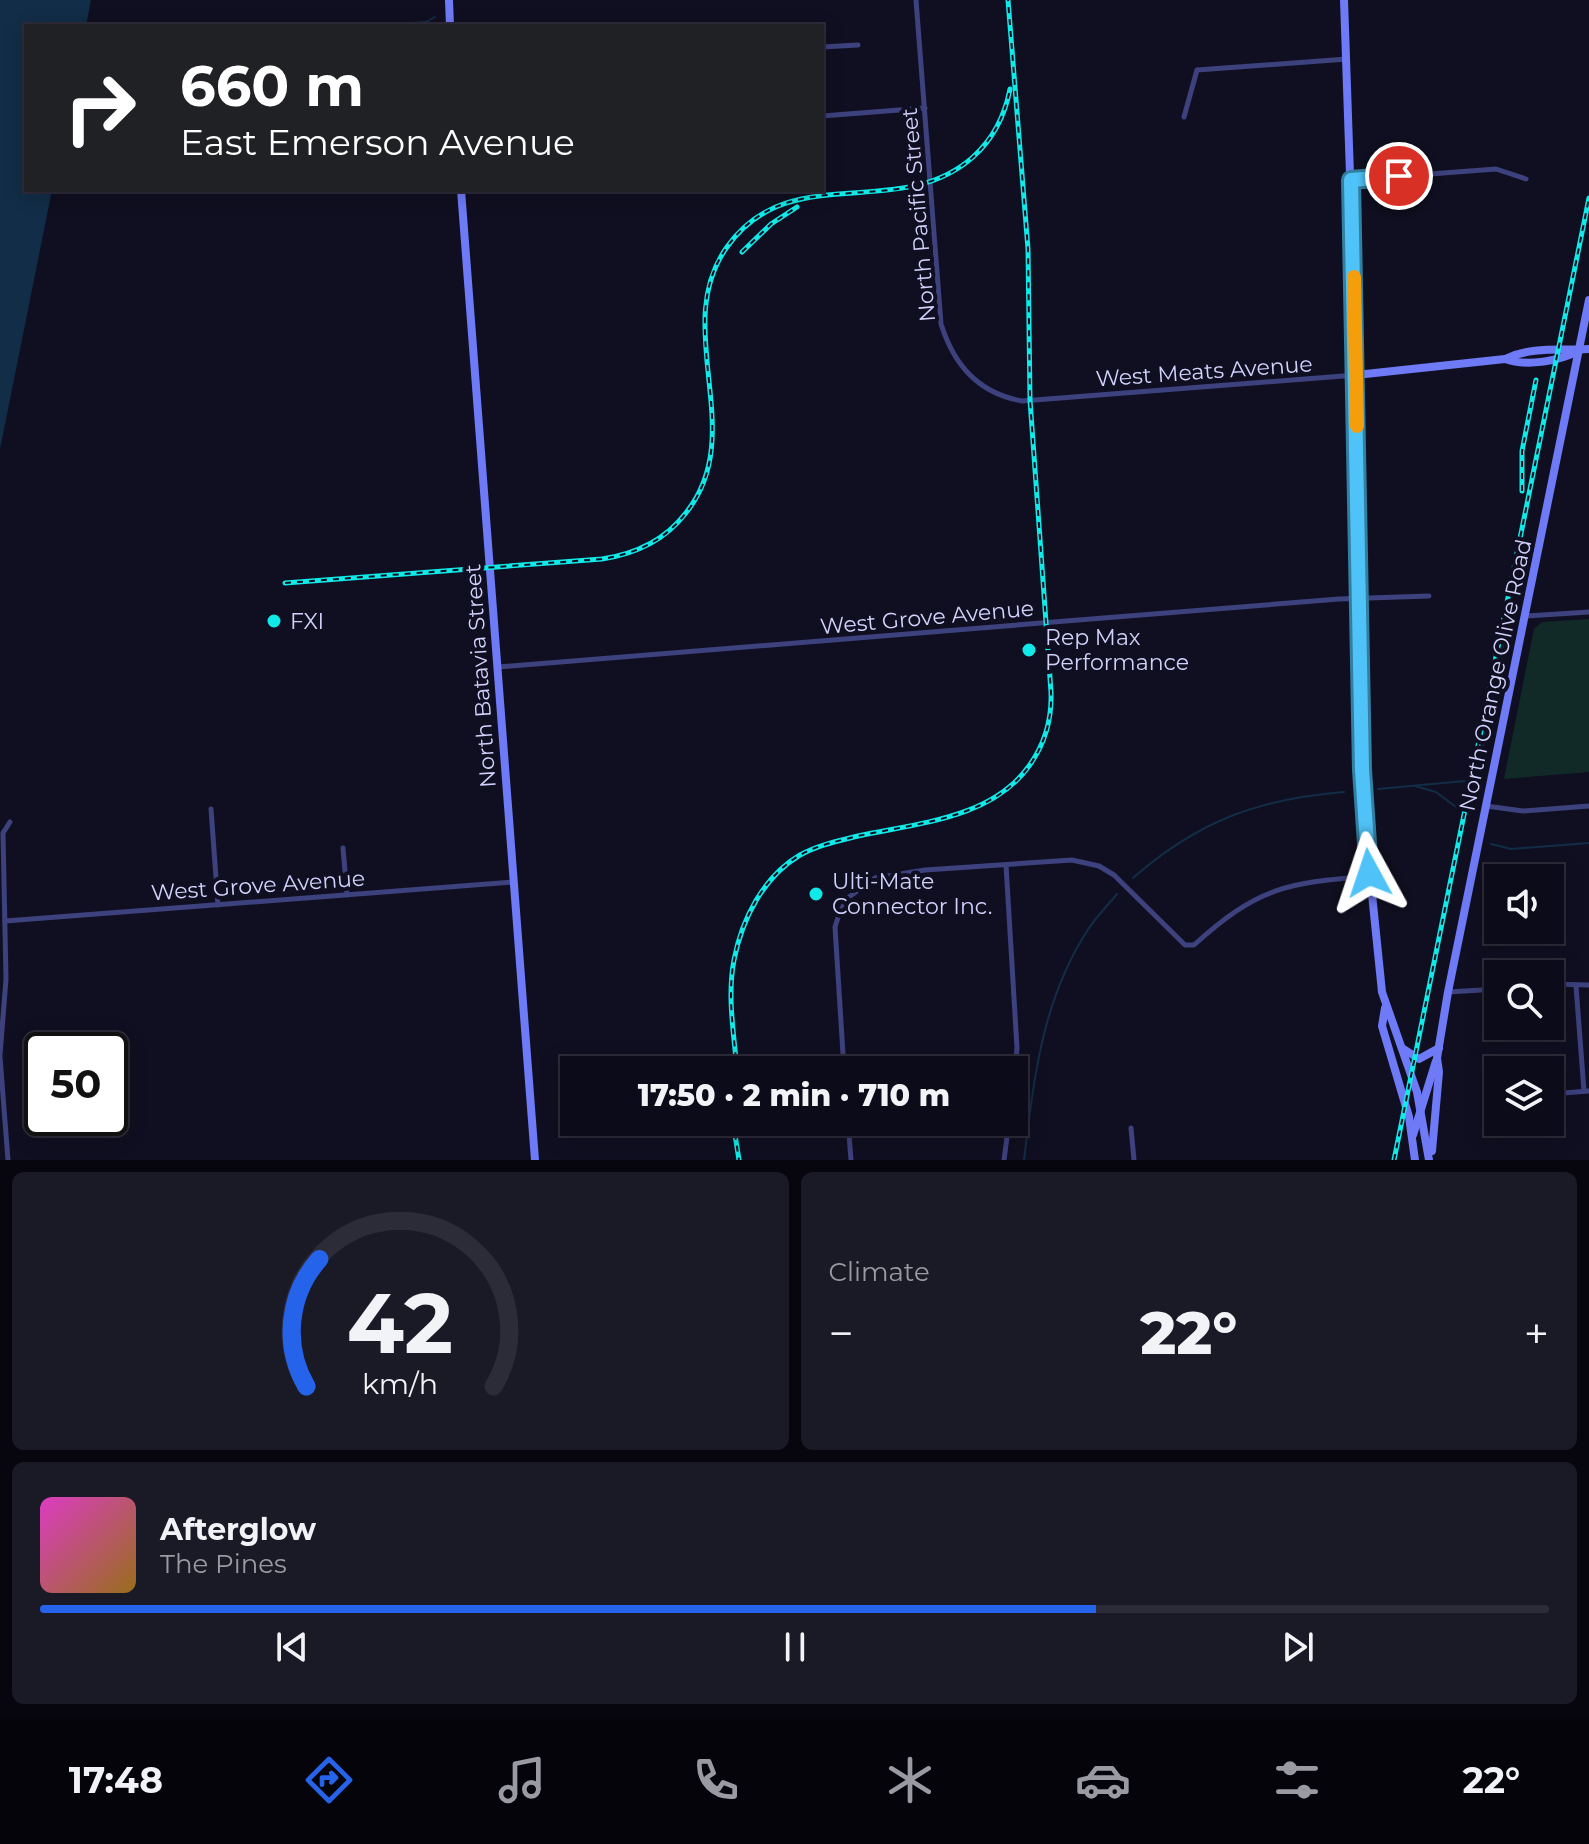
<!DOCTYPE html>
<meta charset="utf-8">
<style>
:root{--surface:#0c0b19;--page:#1a1926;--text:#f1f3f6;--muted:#9a9ba2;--line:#2c2b38;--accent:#2563eb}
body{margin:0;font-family:Montserrat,sans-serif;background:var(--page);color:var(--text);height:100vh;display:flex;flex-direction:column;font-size:30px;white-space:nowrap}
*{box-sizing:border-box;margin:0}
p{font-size:26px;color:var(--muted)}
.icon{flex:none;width:44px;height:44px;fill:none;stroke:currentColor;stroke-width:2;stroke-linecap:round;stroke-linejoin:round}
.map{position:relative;height:1160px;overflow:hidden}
.panel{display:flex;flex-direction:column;gap:12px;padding:12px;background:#07060e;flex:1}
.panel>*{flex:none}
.banner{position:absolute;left:24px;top:24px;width:800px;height:168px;border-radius:0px;box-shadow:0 4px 20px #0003,0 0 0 2px var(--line);background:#202124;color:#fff;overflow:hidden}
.buttons{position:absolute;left:1484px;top:864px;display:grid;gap:16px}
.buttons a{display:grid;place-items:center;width:80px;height:80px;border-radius:0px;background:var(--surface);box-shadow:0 4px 20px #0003,0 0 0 2px var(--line);font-size:40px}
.speed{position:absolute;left:24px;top:1032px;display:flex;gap:16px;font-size:40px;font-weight:700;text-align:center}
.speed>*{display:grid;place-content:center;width:104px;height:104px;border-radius:50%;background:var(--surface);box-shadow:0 4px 20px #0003,0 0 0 2px var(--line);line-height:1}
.speed .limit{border:4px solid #111;border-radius:12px;background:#fff;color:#111}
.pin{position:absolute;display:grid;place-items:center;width:68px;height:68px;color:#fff;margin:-34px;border:4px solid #fff;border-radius:50%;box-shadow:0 2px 8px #0007}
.me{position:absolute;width:88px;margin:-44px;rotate:355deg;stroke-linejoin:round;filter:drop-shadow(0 0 6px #0008)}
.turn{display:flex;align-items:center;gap:28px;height:168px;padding:0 24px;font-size:36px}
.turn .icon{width:104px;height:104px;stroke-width:2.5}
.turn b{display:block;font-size:56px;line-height:68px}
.big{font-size:60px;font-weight:800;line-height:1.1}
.panel .widget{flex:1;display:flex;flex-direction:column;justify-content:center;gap:12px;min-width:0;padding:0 28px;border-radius:12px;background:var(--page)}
.panel .dial{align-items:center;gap:0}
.dial svg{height:208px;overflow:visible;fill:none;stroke:var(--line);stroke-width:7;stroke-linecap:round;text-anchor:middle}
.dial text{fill:var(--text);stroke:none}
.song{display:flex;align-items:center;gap:24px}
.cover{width:96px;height:96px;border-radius:12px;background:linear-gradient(135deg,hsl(310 70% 55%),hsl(40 70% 35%))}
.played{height:8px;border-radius:4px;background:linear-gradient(90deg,var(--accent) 70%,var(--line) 70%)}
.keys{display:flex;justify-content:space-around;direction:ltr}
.heat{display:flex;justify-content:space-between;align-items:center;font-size:44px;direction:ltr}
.panel .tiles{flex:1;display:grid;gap:12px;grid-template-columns:1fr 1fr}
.widget:last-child{grid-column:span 2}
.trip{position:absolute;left:560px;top:1056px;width:468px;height:80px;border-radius:0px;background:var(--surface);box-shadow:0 4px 20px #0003,0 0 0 2px var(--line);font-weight:800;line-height:80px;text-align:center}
.tab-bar{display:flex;height:128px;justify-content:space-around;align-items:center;background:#05040a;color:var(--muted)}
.tab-bar .icon{width:56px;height:56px}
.tab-bar .selected{color:var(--accent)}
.tab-bar b{font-size:36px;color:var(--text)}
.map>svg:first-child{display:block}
.green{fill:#122a27}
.water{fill:#122d47}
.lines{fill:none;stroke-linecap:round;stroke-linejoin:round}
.stream{stroke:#122d47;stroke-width:2}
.street{stroke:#3d417d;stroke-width:5}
.secondary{stroke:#6f7af6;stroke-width:8}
.rail-casing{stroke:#0feae9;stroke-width:5}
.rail{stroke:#100f21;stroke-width:2;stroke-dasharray:6;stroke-linecap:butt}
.route-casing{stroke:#337fa1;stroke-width:20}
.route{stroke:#4fc3f7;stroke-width:14}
.slow{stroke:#f59e0b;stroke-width:14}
.poi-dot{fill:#0feae9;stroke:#100f21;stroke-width:3}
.labels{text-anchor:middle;stroke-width:8;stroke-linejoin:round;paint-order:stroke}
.street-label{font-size:22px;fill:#d2d1fc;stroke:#100f21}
.poi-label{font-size:22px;fill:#d2d1fc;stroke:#100f21;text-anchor:start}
</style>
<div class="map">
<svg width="1589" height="1160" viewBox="0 0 1589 1160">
<rect width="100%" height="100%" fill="#100f21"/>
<!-- green -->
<polygon class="green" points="1589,619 1589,772 1504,779 1534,629 1542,622"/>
<!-- water -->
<polygon class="water" points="0,0 91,0 86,26 26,26 26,190 52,190 0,449"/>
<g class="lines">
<!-- stream -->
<g class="stream">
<polyline points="368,26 426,22 435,17"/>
<polyline points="1475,784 1510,617"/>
<polyline points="1415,786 1436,792 1456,807"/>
<polyline points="1378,789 1465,781"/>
<polyline points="1491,844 1511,849 1589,843"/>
<path d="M1133,878C1198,821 1258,799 1344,792"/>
<path d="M1024,1160C1034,1078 1042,999 1089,928C1097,916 1108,905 1117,894"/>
</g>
<!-- street -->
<g class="street">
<path d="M916,0L941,324C954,365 978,393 1022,401L1356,375"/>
<polyline points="822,47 858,45"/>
<polyline points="822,116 925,108"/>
<polyline points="1184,117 1197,70 1347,59"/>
<polyline points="1351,180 1496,169 1526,179"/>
<polyline points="1527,616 1589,612"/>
<polyline points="498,667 1339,599 1429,596"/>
<polyline points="1486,806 1523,811 1589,806"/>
<polyline points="211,809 218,905"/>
<polyline points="343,848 347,895"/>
<polyline points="1006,865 1017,1048 1014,1084"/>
<polyline points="5,921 514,882"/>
<polyline points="1550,984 1589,985"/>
<polyline points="1576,986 1584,1091"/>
<polyline points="1448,992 1498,989"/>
<polyline points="0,1055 6,979 3,833 10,822"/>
<polyline points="0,1057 8,1160"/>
<path d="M844,1070L835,927L840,911L849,897L875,878L925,870L1072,860L1099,866L1114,875L1185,945H1194C1258,887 1286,883 1370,876"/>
<polyline points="1550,1094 1589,1091"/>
<polyline points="848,1122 851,1160"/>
<polyline points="1131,1128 1134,1160"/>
<polyline points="1004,1160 1009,1122"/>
</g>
<!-- secondary -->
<g class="secondary">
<polyline points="449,0 450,26"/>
<polyline points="1344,0 1355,320 1358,598 1363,806 1382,992 1417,1092 1429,1160"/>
<polyline points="461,190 535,1160"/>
<path d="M1505,359C1527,367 1560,361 1580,350"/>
<path d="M1356,375L1505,359C1532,346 1561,351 1589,349"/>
<polyline points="1385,1008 1382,1026 1409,1117 1415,1160"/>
<polyline points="1402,1048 1419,1059 1439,1048"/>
<polyline points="1413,1135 1436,1061"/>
<polyline points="1432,1151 1439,1072 1437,1058 1448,992 1589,300"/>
</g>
<defs>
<g id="rail">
<polyline points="742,252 771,224 797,207"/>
<polyline points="1522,491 1522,451 1536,380"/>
<path d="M285,583L602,559C635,554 664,541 685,514C751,434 669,328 727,247C790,158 899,223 973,157C993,139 1005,115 1010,89"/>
<path d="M737,1070C734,1034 727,996 734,960C742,919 763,877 800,855C818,845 838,841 858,836C917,823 991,819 1029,766C1045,744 1052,719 1051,692L1030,400L1028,249L1008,0"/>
<polyline points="733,1122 739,1160"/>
<polyline points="1394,1160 1589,198"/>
</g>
</defs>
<!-- rail casing -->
<use href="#rail" class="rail-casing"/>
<!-- rail -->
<use href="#rail" class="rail"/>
</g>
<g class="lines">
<defs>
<polyline id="route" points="1369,873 1362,770 1351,180 1399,176"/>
</defs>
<!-- route casing -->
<use href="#route" class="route-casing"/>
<!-- route -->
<use href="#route" class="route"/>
<!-- slow -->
<polyline class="slow" points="1354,277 1357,426"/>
</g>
<!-- markers -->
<g class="poi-dot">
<circle cx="274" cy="621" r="8"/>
<circle cx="1029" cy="650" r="8"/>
<circle cx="816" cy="894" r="8"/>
</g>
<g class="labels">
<!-- street labels -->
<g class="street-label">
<text transform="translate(918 215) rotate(-95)" y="8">North Pacific Street</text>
<text transform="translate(1204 371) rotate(-4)" y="8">West Meats Avenue</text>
<text transform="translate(927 617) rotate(-5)" y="8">West Grove Avenue</text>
<text transform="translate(1495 675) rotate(-78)" y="8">North Orange Olive Road</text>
<text transform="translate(480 676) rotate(-94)" y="8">North Batavia Street</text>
<text transform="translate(258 885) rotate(-4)" y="8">West Grove Avenue</text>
</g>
<!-- poi labels -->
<g class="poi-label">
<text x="290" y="629">FXI</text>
<text x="1045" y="645">Rep Max<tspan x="1045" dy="25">Performance</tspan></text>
<text x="832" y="889">Ulti-Mate<tspan x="832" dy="25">Connector Inc.</tspan></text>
</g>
</g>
</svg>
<div class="buttons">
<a><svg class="icon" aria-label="sound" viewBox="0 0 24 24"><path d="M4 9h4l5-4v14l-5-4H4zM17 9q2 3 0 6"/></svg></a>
<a><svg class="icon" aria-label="search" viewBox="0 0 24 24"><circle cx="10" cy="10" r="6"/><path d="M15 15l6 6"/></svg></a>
<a><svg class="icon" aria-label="layers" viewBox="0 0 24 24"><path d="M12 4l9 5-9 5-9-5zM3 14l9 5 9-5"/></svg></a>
</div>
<div class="speed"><div class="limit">50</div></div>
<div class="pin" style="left:1399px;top:176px;background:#d93025"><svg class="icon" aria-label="arrive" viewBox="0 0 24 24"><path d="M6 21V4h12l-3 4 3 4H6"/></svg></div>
<svg class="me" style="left:1369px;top:873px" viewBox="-20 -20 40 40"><path d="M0-17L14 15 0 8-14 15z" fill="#4fc3f7" stroke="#fff" stroke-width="4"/></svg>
<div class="trip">17:50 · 2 min · 710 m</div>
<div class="banner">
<div class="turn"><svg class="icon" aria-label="right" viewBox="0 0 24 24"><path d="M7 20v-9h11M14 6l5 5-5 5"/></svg><div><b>660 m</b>East Emerson Avenue</div></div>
</div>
</div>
<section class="panel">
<div class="tiles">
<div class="widget dial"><svg viewBox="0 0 100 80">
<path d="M14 69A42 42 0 1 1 86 69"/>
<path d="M14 69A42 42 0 0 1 19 20" stroke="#2563eb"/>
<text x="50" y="56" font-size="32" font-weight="700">42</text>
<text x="50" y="72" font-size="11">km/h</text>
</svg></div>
<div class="widget"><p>Climate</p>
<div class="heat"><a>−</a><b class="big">22°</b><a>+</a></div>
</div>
<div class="widget">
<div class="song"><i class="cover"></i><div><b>Afterglow</b><p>The Pines</p></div></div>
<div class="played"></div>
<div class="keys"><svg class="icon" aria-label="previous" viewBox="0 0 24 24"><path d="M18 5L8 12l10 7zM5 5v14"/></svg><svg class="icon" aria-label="pause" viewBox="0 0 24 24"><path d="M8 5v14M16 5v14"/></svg><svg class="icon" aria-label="next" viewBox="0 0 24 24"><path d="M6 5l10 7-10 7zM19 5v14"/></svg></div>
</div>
</div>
</section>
<nav class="tab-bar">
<b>17:48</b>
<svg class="icon selected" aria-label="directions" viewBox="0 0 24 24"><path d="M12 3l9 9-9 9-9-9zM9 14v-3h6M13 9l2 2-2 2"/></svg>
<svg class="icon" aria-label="music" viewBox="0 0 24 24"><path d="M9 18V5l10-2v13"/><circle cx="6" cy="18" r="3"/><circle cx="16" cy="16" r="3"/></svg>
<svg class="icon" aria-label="phone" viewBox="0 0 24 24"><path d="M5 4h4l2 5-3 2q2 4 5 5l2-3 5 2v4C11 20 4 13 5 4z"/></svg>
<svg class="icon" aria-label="climate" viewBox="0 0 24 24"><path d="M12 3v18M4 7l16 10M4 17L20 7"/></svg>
<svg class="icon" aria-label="car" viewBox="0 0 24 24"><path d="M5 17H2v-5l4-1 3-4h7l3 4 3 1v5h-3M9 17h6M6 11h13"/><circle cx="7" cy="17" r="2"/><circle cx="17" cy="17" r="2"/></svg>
<svg class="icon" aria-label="filters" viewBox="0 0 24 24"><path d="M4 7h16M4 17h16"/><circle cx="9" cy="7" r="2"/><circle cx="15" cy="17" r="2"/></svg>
<b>22°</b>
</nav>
